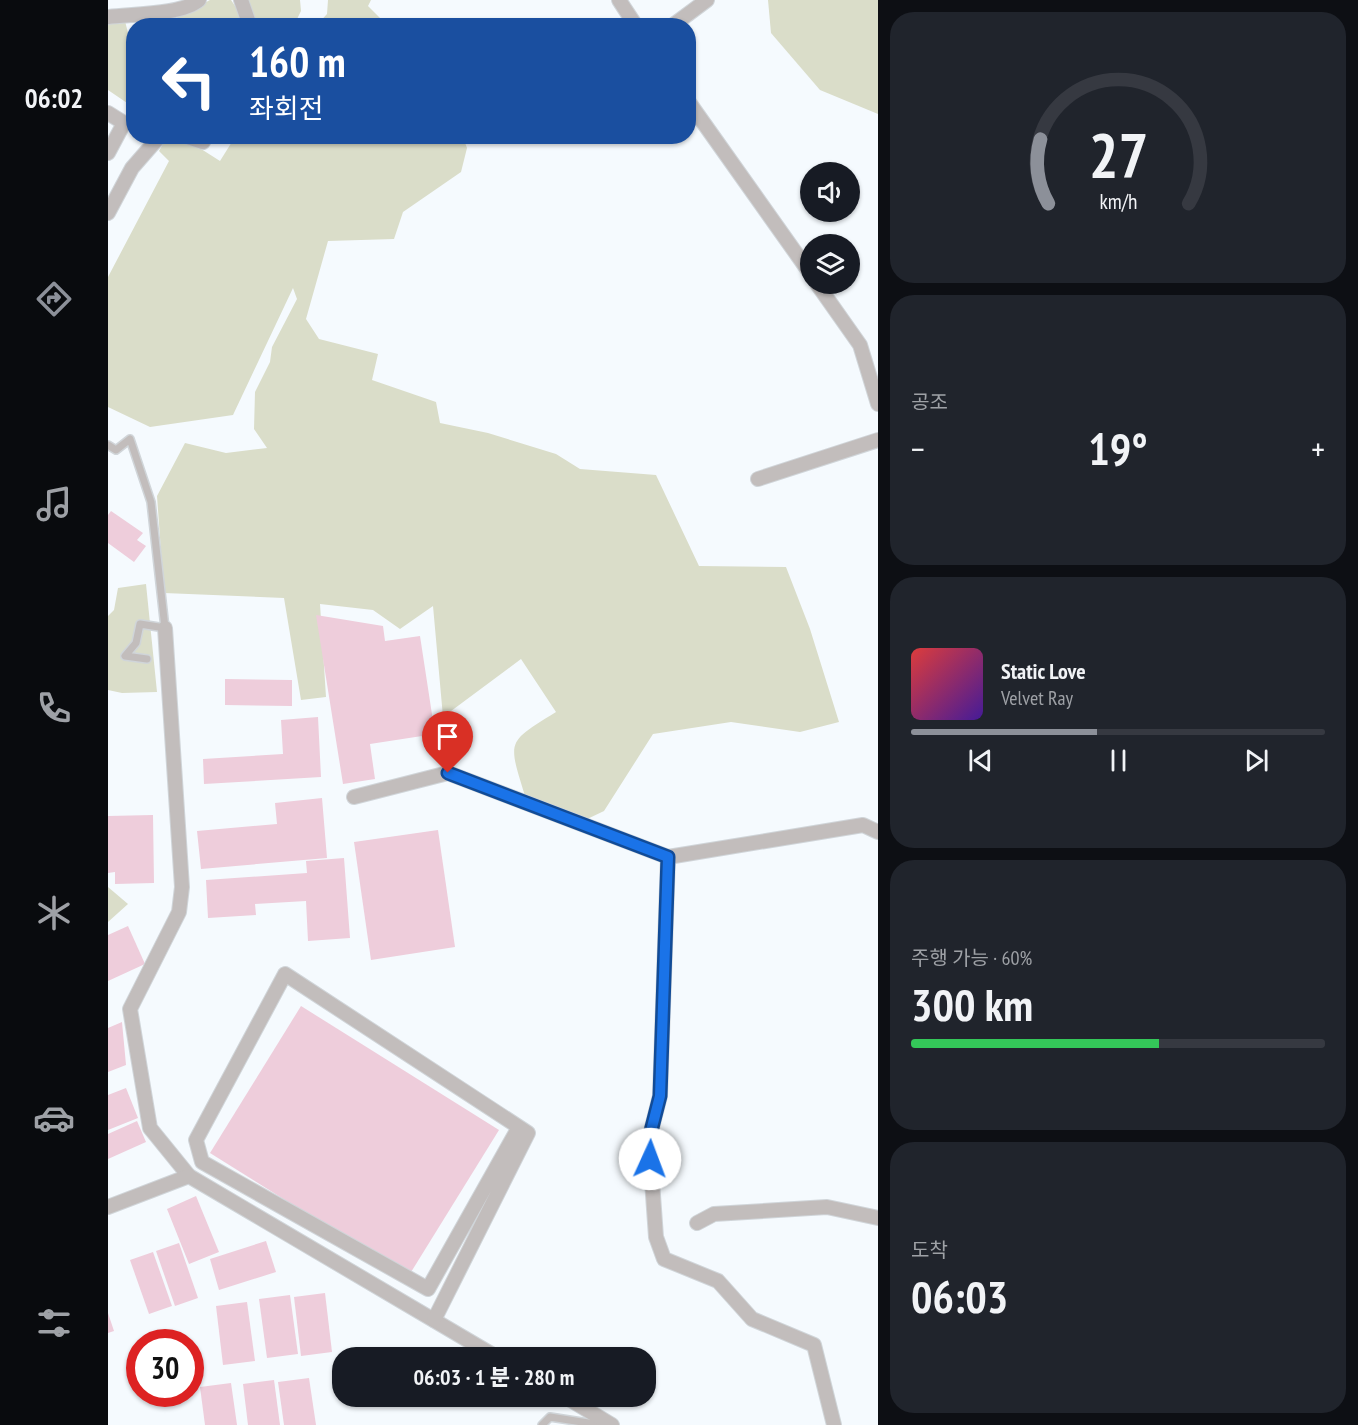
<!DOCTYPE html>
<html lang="ko">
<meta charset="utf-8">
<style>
:root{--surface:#171b24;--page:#20242c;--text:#f1f3f6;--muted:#9ea1a6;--line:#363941;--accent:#8c9099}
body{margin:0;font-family:"PT Sans Narrow","Noto Sans KR",sans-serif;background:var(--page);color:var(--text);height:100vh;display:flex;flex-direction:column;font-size:22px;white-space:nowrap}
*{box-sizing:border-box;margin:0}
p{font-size:20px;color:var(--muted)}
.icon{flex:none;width:33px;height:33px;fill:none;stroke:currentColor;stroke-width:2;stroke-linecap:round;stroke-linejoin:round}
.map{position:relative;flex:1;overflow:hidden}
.side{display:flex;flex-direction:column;gap:12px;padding:12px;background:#0d0f14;width:480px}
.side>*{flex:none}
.guide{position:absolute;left:18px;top:18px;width:570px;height:126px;border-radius:24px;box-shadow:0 2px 4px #0004;background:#1a4fa0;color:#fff;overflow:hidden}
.buttons{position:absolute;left:692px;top:162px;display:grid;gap:12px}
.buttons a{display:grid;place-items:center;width:60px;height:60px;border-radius:50%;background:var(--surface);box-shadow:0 2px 4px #0004;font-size:30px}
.speed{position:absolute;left:18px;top:1329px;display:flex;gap:12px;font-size:30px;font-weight:700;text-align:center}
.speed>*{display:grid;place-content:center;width:78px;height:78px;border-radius:50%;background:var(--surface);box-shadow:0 2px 4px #0004;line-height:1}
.speed .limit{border:9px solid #d22;background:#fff;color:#111}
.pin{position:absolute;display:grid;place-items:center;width:51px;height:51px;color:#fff;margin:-62px -26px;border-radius:50% 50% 50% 0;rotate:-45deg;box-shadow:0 0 6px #0007}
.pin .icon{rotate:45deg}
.me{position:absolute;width:66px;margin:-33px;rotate:2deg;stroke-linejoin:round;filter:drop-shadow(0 0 4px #0008)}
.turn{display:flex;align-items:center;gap:21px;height:126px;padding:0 24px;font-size:27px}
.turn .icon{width:78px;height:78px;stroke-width:2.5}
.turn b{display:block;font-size:42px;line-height:51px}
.big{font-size:45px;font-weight:800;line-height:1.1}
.side .widget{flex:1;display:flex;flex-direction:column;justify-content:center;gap:9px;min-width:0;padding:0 21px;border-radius:24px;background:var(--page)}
.side .dial{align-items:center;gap:0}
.dial svg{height:156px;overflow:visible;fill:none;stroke:var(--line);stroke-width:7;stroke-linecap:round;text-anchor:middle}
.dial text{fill:var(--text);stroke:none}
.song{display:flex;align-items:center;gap:18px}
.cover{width:72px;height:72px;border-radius:9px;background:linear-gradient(135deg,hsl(0 70% 55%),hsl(260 70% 35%))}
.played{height:6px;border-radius:3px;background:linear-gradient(90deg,var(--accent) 45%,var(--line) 45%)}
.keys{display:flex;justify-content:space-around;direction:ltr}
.heat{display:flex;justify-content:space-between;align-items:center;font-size:33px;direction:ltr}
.charge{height:9px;border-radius:4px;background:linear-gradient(90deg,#34c759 60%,var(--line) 0)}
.trip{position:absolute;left:224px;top:1347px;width:324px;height:60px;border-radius:24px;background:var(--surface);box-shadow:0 2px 4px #0004;font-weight:800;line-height:60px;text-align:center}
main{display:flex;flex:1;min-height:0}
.tab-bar{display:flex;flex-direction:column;width:108px;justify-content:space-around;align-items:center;background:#090b0e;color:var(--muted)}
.tab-bar .icon{width:42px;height:42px}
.tab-bar .on{color:var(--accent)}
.tab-bar b{font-size:27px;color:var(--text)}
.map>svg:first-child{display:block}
.green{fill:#daddc9}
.building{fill:#eecddb}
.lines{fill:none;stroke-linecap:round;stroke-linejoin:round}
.lane-casing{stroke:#d0d5d9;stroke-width:10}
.street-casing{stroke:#d0d5d9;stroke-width:16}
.lane{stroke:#c2bdbc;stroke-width:7}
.street{stroke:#c2bdbc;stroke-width:14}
.route-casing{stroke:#114b97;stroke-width:15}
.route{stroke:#1a73e8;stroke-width:10}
</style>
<main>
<nav class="tab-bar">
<b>06:02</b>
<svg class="icon on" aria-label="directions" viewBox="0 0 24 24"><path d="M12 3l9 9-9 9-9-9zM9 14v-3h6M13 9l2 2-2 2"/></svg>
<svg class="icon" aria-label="music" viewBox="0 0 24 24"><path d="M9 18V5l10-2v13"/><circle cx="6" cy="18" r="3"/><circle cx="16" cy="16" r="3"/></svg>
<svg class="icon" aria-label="phone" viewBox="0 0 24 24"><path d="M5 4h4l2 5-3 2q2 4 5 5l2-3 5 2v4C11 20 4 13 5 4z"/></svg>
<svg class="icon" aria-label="climate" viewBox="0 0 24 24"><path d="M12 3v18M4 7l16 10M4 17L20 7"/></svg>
<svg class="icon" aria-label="car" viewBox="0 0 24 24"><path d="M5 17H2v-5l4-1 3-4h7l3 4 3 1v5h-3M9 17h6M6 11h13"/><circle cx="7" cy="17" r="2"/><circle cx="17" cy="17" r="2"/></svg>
<svg class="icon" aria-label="filters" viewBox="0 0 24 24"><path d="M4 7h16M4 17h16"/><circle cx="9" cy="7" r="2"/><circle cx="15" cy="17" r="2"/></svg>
</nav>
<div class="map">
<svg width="770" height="1425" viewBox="0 0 770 1425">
<rect width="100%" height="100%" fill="#f5fafe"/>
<!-- green -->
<g class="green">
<polygon points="102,0 123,0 129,9 138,0 192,0 193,11 186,25 148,25 133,20 134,25 53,26"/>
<polygon points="220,0 263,0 260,6 279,25 209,25 219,14"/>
<polygon points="660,0 770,0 770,114 712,90 663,33"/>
<polygon points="0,21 17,21 21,37 25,37 25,107 0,90"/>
<path d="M59,137L79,140L112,161L127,137H355L359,148L353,172L295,212L286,239L220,241L198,319L211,339L270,354L264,380L328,402L332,423L380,433L448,454L472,469L548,475L591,566L678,567L702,629L731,722L692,732L623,722L545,734L496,811L475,821L417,796C400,740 398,743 448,712L413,659L335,717L325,606L292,629L265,610L212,604L218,697L193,700L176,598L56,593L49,496L77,443L118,453L159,448L146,429L147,392L162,362L164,347L189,299L185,288L125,415L42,427L0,407V277L61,161L51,151Z"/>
<polygon points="38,584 49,692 14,693 0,690 0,616 6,610 10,588"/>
<polygon points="0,887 20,904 0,922"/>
</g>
<!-- building -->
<g class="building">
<polygon points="3,511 35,533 29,540 38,546 26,562 0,543 0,515"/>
<polygon points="208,615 275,626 277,641 312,636 327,734 262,744 267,779 235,784"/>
<polygon points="117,679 184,680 184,706 117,705"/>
<polygon points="210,717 213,777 96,784 95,759 175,754 173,720"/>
<polygon points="214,798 219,858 93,869 89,831 169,824 167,803"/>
<polygon points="45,815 46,883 7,884 7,872 0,873 0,816"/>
<polygon points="330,830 347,947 263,960 246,842"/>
<polygon points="236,858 242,938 200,941 198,901 147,904 148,915 100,918 98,880 199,873 198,861"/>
<polygon points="20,926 37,964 0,981 0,935"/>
<polygon points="193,1006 391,1130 300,1277 102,1153"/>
<polygon points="14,1022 18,1065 0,1072 0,1028"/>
<polygon points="18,1088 30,1118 0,1130 0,1095"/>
<polygon points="29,1121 38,1142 0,1159 0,1134"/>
<polygon points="88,1196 111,1252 81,1264 59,1209"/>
<polygon points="158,1241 168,1272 111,1290 102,1259"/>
<polygon points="71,1243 90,1298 67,1306 48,1251"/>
<polygon points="45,1252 64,1306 41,1314 22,1260"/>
<polygon points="217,1293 224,1352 193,1356 186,1297"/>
<polygon points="182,1295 190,1354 159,1358 151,1299"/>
<polygon points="139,1302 147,1361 115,1365 108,1306"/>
<polygon points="0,1313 6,1331 0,1333"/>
<polygon points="201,1378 208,1425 176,1425 170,1382"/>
<polygon points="166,1380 172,1425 140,1425 135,1384"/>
<polygon points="123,1383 129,1425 97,1425 92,1387"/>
</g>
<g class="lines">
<defs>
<g id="lane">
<polyline points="0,445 8,450 22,439 43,502 57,628 32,624 28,643 17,656 39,659"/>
<polyline points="434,1425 442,1417 493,1425"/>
</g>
<g id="street">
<polyline points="133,0 142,26"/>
<polyline points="511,0 528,26"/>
<path d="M0,17C23,14 74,15 91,0"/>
<polyline points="564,26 599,0"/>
<polyline points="580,101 702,273"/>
<polyline points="0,113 16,123 0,153"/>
<polyline points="77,136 95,142 98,136"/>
<polyline points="0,213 24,168 52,136"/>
<polyline points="709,284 752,345 770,404"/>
<polyline points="650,479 770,440"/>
<polyline points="57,628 74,887 71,912 22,1009 42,1128 81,1176"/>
<polyline points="246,797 340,773 560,857"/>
<polyline points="0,1207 81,1176 390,1358"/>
<polyline points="589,1223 606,1214 719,1207 770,1218"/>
<polyline points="326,1320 420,1133 177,974 88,1140 94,1162 320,1289 411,1127"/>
<polyline points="456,1396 504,1425"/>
<polyline points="726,1425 706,1345 644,1319 610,1281 556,1259 548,1237 541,1139 552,1096 560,857 755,825 770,832"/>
</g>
</defs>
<!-- lane casing -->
<use href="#lane" class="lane-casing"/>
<!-- street casing -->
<use href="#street" class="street-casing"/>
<!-- lane -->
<use href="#lane" class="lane"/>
<!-- street -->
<use href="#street" class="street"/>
</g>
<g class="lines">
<defs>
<polyline id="route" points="340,773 560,857 552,1096 541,1139 542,1159"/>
</defs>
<!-- route casing -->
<use href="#route" class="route-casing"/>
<!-- route -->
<use href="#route" class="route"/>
</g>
</svg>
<div class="buttons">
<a><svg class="icon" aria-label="sound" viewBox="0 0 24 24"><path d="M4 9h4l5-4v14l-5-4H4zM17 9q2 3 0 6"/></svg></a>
<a><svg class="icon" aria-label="layers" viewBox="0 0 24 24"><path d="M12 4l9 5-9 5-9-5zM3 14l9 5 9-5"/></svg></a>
</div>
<div class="speed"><div class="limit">30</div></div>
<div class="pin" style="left:340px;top:773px;background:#d93025"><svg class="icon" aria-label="arrive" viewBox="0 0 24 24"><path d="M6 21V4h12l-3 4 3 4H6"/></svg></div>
<svg class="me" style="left:542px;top:1159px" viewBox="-20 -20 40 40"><circle r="19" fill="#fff"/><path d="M0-13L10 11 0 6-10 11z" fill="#1a73e8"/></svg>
<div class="trip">06:03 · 1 분 · 280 m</div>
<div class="guide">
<div class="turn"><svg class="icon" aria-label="left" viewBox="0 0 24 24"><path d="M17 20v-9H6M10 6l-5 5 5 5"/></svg><div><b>160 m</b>좌회전</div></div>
</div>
</div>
<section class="side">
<div class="widget dial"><svg viewBox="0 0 100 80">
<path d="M14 69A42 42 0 1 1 86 69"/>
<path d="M14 69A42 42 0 0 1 10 36" stroke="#8c9099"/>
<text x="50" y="56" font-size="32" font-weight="700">27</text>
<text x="50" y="72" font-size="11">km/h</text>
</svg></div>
<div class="widget"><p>공조</p>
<div class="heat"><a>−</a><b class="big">19°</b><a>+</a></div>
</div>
<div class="widget">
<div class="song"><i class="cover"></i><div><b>Static Love</b><p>Velvet Ray</p></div></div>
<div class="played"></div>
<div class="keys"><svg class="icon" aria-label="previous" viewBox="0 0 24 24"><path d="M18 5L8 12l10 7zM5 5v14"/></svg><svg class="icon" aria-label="pause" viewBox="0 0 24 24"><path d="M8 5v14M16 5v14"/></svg><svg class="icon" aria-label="next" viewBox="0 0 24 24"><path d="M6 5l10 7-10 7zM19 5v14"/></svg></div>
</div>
<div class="widget"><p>주행 가능 · 60%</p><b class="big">300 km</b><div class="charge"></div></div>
<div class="widget"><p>도착</p><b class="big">06:03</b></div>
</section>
</main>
